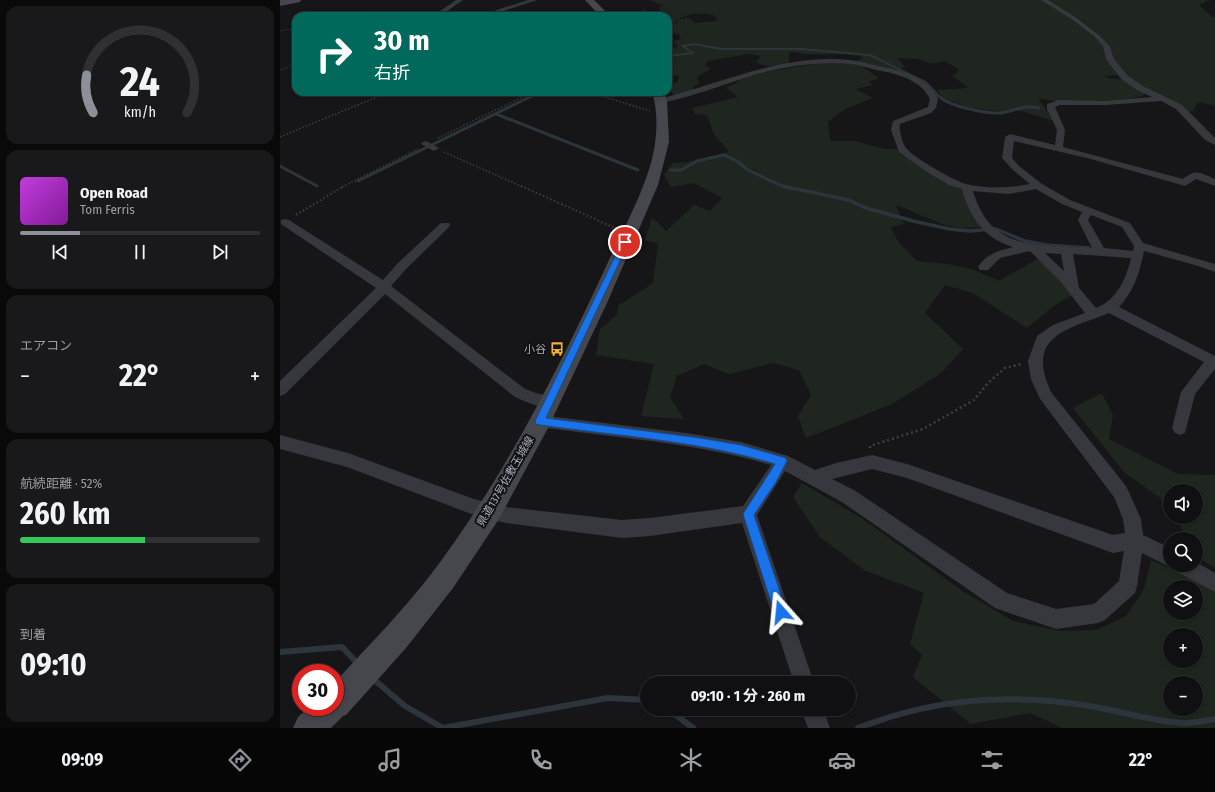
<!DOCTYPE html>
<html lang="ja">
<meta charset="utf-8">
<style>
:root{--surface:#101012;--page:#19191b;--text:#f1f3f6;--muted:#9c9d9f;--line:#303032;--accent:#8c9099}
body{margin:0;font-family:"Fira Sans Condensed","Noto Sans JP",sans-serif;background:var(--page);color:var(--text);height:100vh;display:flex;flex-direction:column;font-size:15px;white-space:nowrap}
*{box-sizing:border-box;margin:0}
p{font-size:13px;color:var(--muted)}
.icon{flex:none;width:22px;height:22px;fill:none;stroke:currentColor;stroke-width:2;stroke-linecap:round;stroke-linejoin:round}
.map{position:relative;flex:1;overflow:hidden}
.panel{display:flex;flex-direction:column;gap:6px;padding:6px;background:#09090a;width:280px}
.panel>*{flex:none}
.banner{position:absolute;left:12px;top:12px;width:380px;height:84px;border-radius:12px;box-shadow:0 2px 6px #0003,0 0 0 1px var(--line);background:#00695c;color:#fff;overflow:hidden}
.controls{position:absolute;left:883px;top:484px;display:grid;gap:8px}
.controls a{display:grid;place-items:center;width:40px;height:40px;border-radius:50%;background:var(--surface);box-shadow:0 2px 6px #0003,0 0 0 1px var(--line);font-size:20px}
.speed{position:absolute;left:12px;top:664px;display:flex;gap:8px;font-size:20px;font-weight:700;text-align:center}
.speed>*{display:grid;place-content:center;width:52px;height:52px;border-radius:50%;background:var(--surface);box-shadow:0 2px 6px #0003,0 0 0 1px var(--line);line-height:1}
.speed .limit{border:6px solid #d22;background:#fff;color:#111}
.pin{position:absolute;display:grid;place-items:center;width:34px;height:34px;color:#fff;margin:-17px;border:2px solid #fff;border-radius:50%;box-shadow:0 1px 4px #0007}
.me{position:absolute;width:44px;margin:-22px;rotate:342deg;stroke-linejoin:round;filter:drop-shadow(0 0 3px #0008)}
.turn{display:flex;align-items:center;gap:14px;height:84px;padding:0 16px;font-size:18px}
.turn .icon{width:52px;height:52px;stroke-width:2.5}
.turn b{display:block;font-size:28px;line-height:34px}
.big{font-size:30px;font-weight:700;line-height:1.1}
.panel .card{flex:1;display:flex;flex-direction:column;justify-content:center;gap:6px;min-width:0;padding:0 14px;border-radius:12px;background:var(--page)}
.panel .dial{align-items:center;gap:0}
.dial svg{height:104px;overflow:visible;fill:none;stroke:var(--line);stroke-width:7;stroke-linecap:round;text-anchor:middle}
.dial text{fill:var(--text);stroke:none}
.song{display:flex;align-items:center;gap:12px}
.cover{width:48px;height:48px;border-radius:6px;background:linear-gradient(135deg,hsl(290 70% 55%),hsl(290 70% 35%))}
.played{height:4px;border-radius:2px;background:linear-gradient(90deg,var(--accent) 25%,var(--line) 25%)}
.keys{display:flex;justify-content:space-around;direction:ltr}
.heat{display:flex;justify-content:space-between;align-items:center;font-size:22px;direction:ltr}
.charge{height:6px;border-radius:3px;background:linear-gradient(90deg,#34c759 52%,var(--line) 0)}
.trip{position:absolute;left:360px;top:676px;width:216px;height:40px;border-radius:20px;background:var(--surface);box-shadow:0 2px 6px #0003,0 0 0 1px var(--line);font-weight:700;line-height:40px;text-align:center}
.tabs{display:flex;height:64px;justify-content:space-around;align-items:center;background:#060607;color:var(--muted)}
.tabs .icon{width:28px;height:28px}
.tabs .on{color:var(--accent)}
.tabs b{font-size:18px;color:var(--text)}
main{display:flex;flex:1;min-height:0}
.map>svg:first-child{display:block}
.green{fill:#1e261f;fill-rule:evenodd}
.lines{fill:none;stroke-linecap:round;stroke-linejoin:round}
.stream-far3{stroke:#2c353c;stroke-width:2}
.stream-far2{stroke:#2c353c;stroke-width:3}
.stream-far1{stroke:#2c353c;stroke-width:3.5}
.stream{stroke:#2c353c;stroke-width:6}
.path-far3{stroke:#3d3f44;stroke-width:1;stroke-dasharray:1 1.5;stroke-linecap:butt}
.path-far2{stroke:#3d3f44;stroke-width:1.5;stroke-dasharray:1.5 2;stroke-linecap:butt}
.path-far1{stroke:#3d3f44;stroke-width:2;stroke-dasharray:1.5 2.5;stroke-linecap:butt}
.path{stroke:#3d3f44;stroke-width:2.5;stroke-dasharray:2 3;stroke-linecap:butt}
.lane{fill:#37383d;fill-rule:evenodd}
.street{fill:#37383d;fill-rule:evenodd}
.secondary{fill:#45474d;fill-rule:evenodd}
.route{fill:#1a73e8;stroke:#114b97}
.labels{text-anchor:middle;stroke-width:4;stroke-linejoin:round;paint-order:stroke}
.poi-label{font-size:11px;fill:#a8adb8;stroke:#111113;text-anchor:end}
.street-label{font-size:11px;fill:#a8adb8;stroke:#111113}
</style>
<main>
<section class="panel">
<div class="card dial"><svg viewBox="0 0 100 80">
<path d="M14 69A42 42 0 1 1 86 69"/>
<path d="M14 69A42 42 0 0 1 9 40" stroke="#8c9099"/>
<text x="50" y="56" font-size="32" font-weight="700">24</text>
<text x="50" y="72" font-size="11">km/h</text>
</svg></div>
<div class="card">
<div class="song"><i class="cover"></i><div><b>Open Road</b><p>Tom Ferris</p></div></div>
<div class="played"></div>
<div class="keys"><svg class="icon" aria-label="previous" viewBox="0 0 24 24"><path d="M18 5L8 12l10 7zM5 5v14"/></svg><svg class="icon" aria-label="pause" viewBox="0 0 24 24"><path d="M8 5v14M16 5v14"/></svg><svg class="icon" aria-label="next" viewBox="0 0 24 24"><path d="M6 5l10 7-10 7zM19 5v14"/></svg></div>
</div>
<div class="card"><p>エアコン</p>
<div class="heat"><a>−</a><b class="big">22°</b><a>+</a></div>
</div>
<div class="card"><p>航続距離 · 52%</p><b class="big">260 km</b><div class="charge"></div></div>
<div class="card"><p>到着</p><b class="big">09:10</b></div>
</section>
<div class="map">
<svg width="935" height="728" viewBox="0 0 935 728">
<rect width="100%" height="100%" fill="#161618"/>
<!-- green -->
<g class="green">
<path d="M370,0H762C780,11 802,21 816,37C826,48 832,62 838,75L824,76C830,80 836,78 843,80C850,82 860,89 865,94L860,97C827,102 791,105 758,98L774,121L741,111H718L691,108L663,98L657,90L688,88L672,75L677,73L679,69L664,61L652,64L638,59L617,58L625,67L618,70L576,62L583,57C565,52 546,55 527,54C521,54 515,52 509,52V61L508,64C497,66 485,68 476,62L481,56L469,54L427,61L425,65L431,69L423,73L417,78L420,83L413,87L414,91L394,96L388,86L398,81L399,76L390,75L388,73V49L397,47V44L390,42L401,39L398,34L388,32V28L400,20L410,19L415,23L437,21L435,16C419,10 401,15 388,25V16H376L374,13L381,10L378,8L383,6Z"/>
<polygon points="767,0 930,0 919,5 931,16 935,17 935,106 918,102 913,111 909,112 850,78 841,70 834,59 830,46 816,32 802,21"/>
<path d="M544,63L572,64L582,66L599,78L589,82L593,85L576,89L593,98L565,109L548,122L550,141H575L605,149H616L620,153L667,184L683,189L700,227L682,228L665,225L616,205L624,224L611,227L619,243L637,261L667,264L692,269L719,281L759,258L793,295L775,305L747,328L693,293L665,285L645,313L683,349L660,374L612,404L526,438L518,416L531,395L519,370L493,363L449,374L424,364L397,376L390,397L404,419L361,416L374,364L316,355L320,329L337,315L338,306L373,283L378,244L365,240L372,217L386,231L414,205L430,211L442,198L414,183L391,187L384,175L393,163L408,162L449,152L434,134L427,115L415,114L412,108L458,97L446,88L458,82V80C486,70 515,67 544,63Z"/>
<polygon points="822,393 833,415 829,439 898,474 935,475 935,568 916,556 916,539 907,539 900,525 894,517 916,517 916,491 890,491 890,511 879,497 844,472 793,408"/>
<path d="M522,483L583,519L681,590L733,621L781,631L816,630L846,616L864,589L871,560L911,576L935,591V728H782L750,713L691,724L633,677L642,655L630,644L644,593L584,570L540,537L513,497ZM890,587H916V613H890ZM890,635H916V661H890ZM890,683H916V709H890Z"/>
</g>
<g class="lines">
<!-- stream-far3 -->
<polyline class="stream-far3" points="388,56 413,53 403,46 414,44 441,49 521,49 590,55 645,82"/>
<!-- stream-far2 -->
<g class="stream-far2">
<path d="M643,81C651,86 654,93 661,98C671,106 703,113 717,113C732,113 742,104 759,108"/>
<polyline points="216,114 358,170"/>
<polyline points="0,166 37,186"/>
<polyline points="390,170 401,170 417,161 444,155 457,161 468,170 504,187"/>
<polyline points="78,181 260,92"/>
</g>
<!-- stream-far1 -->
<polyline class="stream-far1" points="502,186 569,200 586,208 637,222 670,229 689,231 716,229 745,241 766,245 809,248"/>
<!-- stream -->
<g class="stream">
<polyline points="0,652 62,647 78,664"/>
<polyline points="92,678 125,706 163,728 328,698 367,700"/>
<polyline points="388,709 413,728"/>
<path d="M578,728C655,698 728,693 810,706C841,711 873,722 905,723C915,723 925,721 935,719"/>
</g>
<!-- path-far3 -->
<g class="path-far3">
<polyline points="359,16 363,13 365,8"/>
<polyline points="388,26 397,20 411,18"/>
<polyline points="0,31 16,28"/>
<polyline points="0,70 16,65"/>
</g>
<!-- path-far2 -->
<g class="path-far2">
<polyline points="309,92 370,111"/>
<polyline points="0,137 109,92"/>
<polyline points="158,138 253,92"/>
<polyline points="164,152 243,187"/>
<polyline points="62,187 138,149"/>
</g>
<!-- path-far1 -->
<g class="path-far1">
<polyline points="241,186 337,229"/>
<polyline points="16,215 64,186"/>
</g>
<!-- path -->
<polyline class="path" points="590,448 590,446 643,429 694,400 708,383 725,368 742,364"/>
<!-- lane -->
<polygon class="lane" points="323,13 324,15 309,16 311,15"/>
<!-- street -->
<g class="street">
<polygon points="176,0 183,0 160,16 153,16"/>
<polygon points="248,0 257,0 208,16 198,16"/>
<path d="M761,0H768L797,18L819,35L830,46L834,59L847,75L863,86L902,105L935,138V145L925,140L896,109L881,101L825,105H780L775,107L785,130L783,147L903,179C917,168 920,173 935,179V186L916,179L905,186L811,159L734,141L732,158L739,166L762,184L790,200L850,223L863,243L935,264V272L915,265L864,251C860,272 854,291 839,307L935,356V369L915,394L905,433L900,435L895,433L892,428L901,392L924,362L829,313C787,330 745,335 771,392L846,486L861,519L863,535L890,548V565H916V562L935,573V592L897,572L895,565L890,567L862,553L857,586L855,593L825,620L818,623L776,629L715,608L562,502L505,471L477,515L534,683H514L462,523L370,536L342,538L226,523L194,515L67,467L0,449V435L68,453L194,499L226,507L342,520L370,518L463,506L491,465C417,443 337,438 260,427L255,426L252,421L255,416L260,415L406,433L461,442L508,456L535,470L556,463L592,455L627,464L833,535L845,533L843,519L834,497L760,399L751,379L748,361L757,336L773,325L805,313L781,282L750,251L720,258L708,270H700L698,267C707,253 719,251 733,247C705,239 689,217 682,189L669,185L647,172L619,152L611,130L613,121L648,107L650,99C641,81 621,75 602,71C591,69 581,65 570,64C537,61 502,66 471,76C441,85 412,97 381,103L377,101L378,99C441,84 503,53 570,60C581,61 592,65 603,67C625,71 647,77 658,99L656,108L651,113L620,124C619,131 622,142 626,148C632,157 675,181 686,184C707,189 729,188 750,184L733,170L722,158L725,137L730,134L775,145L777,130L767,109V104L779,100L825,101L872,97L857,90L841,79L826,59L823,46L815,37L793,20ZM756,189L782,204L802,212L798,220L812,248C759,244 711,253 693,191L729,194ZM811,215L842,227L854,246L853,251L824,248L808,220ZM765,253L781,254L784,271ZM793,254L851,258C846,279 837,300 816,308L799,288ZM592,469L627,478L833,553L844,551L839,581L814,604L776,609L727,593L574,490L552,479Z"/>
<polygon points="146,141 159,148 154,151 141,144 143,142"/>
<path d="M5,219L9,220L103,280L118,263L161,223H169L170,225L169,227L126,269L111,286L245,389L256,393L274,397L276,401L274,405C261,410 247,402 235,397L105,294L5,394L0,396V381L96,288L1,224V220Z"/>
<polygon points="521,709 543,709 550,728 528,728"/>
</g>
<!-- secondary -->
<g class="secondary">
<polygon points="0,0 21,0 20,2 0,6"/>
<polygon points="305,0 314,0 330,16 320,16"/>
<path d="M372,92H384L387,101L389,142L378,185L327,303L268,428L219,519L173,588L126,648L66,715L63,716L51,728H13L18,717L29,707H55V682C89,645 125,609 155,569C223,478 275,376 323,273C339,237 360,201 371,163C377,142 379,113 372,92Z"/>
</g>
</g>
<!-- route -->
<path class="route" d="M345,239L349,242L266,418L420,438L461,445L506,458L507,461L496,482L474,515L507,612L505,617L501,619L496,617L494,612L463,514L495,464C419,441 338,436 260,425L256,424L255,421L342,242Z"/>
<!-- icons -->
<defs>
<symbol id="bus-bare" viewBox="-9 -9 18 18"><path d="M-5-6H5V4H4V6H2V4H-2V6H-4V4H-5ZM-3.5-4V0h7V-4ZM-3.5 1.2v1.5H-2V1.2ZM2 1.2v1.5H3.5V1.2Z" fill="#f2b134" stroke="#111113" stroke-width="2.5" paint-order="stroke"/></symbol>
</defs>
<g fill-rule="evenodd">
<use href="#bus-bare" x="267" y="339" width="20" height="20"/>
</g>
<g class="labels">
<!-- poi labels -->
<g class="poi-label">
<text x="266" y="353">小谷</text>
</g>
<!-- street labels -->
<g class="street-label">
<text transform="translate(225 481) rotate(-60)" y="4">県道137号佐敷玉城線</text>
</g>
</g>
</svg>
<div class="controls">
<a><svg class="icon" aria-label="sound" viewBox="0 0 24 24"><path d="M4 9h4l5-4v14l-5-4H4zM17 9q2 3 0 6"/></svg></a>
<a><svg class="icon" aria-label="search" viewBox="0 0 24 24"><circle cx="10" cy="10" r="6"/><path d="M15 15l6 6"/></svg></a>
<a><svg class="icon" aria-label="layers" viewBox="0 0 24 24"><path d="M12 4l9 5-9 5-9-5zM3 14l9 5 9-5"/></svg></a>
<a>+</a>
<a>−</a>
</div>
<div class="speed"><div class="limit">30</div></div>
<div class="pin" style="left:345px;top:242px;background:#d93025"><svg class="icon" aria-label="arrive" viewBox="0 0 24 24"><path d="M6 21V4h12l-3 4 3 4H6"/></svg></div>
<svg class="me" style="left:501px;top:612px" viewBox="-20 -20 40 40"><path d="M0-17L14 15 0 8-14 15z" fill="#1a73e8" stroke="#fff" stroke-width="4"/></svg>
<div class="trip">09:10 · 1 分 · 260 m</div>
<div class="banner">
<div class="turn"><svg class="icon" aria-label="right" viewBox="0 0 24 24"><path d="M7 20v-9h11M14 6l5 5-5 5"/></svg><div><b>30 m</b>右折</div></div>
</div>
</div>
</main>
<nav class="tabs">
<b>09:09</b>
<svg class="icon on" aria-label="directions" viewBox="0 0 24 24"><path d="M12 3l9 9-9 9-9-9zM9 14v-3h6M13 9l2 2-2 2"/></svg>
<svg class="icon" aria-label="music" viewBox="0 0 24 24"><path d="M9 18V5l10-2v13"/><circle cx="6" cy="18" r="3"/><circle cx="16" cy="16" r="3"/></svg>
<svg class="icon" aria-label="phone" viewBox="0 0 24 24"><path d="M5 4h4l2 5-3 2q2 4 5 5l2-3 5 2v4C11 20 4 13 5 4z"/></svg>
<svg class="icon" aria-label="climate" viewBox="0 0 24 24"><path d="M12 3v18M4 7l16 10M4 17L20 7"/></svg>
<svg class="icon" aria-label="car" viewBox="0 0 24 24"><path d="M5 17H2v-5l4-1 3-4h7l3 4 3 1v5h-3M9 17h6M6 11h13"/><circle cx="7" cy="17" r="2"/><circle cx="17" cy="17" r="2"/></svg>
<svg class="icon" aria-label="filters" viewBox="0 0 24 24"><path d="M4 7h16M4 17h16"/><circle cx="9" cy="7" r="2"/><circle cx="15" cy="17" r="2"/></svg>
<b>22°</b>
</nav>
